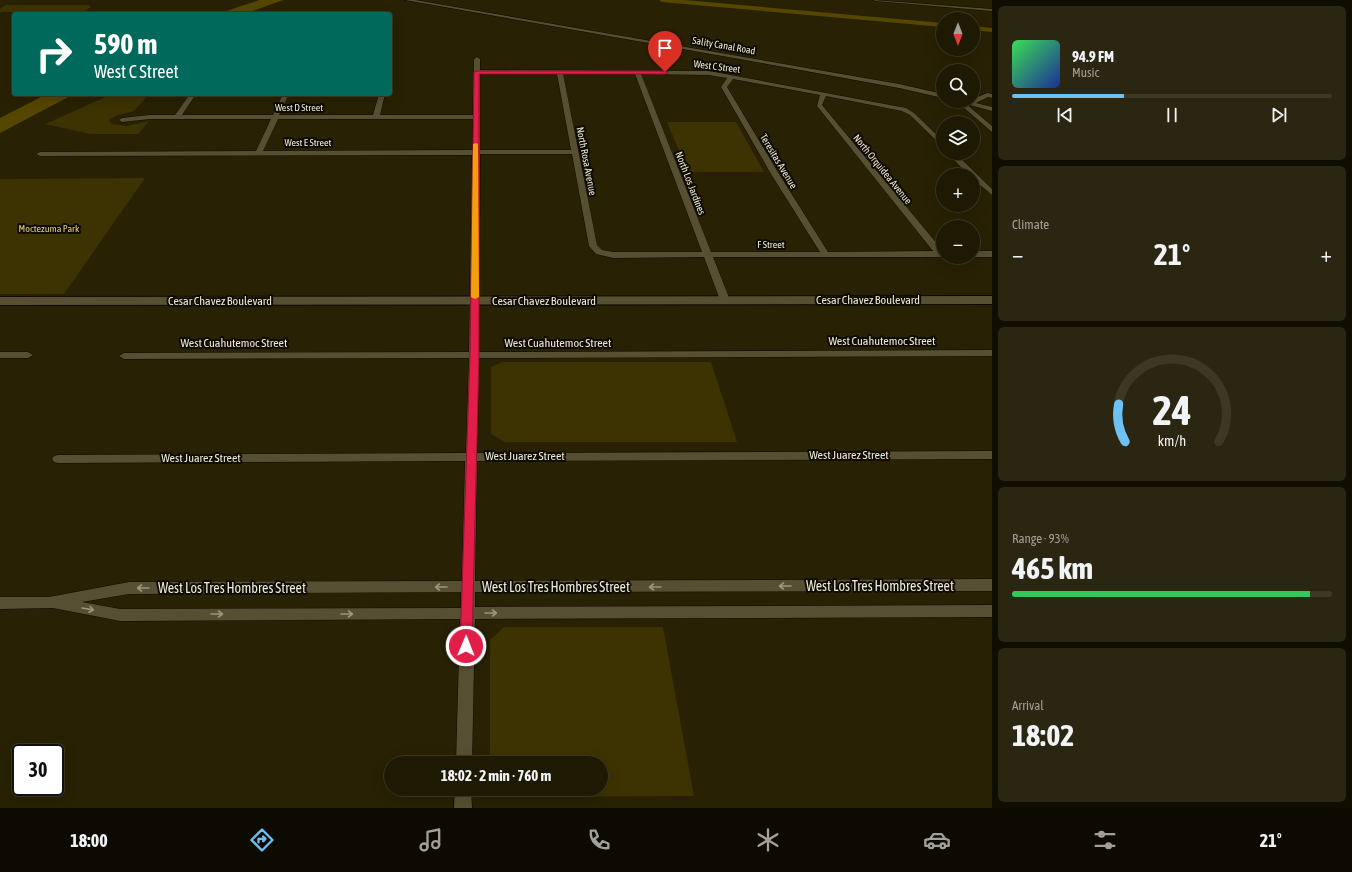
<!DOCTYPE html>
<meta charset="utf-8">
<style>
:root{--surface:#1e1902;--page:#2b2611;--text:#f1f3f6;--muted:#a1a099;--line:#3c3824;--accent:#6ec2f3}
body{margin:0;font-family:"Asap Condensed",sans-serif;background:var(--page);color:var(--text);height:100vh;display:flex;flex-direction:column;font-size:15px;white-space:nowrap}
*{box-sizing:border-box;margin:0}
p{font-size:13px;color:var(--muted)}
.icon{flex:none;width:22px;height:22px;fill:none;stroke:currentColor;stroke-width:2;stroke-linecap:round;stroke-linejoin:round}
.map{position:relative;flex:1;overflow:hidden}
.side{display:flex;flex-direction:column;gap:6px;padding:6px;background:#100e01;width:360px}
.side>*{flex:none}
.banner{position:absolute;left:12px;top:12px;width:380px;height:84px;border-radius:4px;box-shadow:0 4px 16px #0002,0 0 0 1px var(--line);background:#00695c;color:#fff;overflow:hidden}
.needle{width:26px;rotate:180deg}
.fabs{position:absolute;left:936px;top:12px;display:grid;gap:8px}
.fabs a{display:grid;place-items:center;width:44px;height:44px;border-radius:50%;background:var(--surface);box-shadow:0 4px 16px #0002,0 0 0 1px var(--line);font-size:20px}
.speed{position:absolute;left:12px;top:744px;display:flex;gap:8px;font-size:20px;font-weight:700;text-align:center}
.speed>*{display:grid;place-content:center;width:52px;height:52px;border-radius:50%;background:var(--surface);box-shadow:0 4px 16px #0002,0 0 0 1px var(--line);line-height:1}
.speed .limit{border:2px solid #111;border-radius:6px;background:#fff;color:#111}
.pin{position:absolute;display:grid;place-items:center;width:34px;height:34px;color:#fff;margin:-41px -17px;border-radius:50% 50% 50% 0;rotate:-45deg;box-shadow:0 0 4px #0007}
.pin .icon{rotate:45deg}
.me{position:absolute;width:44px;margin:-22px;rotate:1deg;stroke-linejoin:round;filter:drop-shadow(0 0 3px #0008)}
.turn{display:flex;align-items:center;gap:14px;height:84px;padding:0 16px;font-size:18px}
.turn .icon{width:52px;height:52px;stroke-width:2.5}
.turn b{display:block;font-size:28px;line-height:34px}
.big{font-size:30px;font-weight:700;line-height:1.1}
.side .tile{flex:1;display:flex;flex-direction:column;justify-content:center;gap:6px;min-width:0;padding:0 14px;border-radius:6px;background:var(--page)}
.side .dial{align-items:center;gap:0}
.dial svg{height:104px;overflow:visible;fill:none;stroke:var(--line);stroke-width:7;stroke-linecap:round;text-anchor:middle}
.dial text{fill:var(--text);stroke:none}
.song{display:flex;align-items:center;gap:12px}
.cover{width:48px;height:48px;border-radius:6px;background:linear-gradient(135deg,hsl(130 70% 55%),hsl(230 70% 35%))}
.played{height:4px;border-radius:2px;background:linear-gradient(90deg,var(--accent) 35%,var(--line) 35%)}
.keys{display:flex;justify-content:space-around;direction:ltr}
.heat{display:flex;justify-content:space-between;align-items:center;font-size:22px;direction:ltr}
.charge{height:6px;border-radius:3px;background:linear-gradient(90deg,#34c759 93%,var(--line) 0)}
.trip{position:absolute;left:384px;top:756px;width:224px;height:40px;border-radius:20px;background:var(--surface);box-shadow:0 4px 16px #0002,0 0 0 1px var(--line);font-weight:700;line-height:40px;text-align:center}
.tabs{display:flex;height:64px;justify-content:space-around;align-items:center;background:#0c0a01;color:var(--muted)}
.tabs .icon{width:28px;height:28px}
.tabs .current{color:var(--accent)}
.tabs b{font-size:18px;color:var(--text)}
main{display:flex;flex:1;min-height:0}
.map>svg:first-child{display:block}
.green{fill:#3c3202}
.water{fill:#554700}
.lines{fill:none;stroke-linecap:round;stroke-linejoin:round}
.canal{fill:#554700;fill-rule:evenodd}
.minor-casing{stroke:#0f0a00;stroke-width:1}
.tertiary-casing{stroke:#0f0a00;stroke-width:2}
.minor{fill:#574f31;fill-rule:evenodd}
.tertiary{fill:#574f31;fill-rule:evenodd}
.oneway{stroke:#9b957d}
.route{fill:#e11d48;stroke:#92132f}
.slow{fill:#f59e0b}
.labels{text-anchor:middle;stroke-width:4;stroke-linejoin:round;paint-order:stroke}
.far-street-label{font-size:10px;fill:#efebd9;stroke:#0e0b02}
.far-park-label{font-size:10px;fill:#e6d076;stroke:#0e0b02}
.street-label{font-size:12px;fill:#efebd9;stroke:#0e0b02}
.near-street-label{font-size:14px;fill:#efebd9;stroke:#0e0b02}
</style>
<main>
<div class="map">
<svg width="992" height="808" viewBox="0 0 992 808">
<rect width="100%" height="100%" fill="#282103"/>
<!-- green -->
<g class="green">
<polygon points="6,5 88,5 91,7 84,12 0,12 0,9"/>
<polygon points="112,94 149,94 134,111 115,116 109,120 111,124 127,126 149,121 138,134 90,134 45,124"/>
<polygon points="667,122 736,122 764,172 688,172"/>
<polygon points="145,178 64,294 0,294 0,179"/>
<polygon points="502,362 711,362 737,442 505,442 491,434 491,367"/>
<polygon points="504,627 663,627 694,796 502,797 494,789 601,789 601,763 490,763 490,640"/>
</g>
<!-- water -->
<g class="water">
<polygon points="260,0 283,0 244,14 217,14"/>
<polygon points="47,94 74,94 0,133 0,118"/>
</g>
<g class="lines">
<!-- canal -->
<g class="canal">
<polygon points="659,0 684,0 943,23 943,27 662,2"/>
<polygon points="973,26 992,28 992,32 973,30"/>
</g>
<defs>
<g id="minor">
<polygon points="405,0 415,0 899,84 943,94 943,98 899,88 745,60"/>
<polygon points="873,0 992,9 992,11 875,1"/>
<path d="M477,57L480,59V70L709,71L906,108L914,113L943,141V147L910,115L902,111L826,96L822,105L943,251V257H713L730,300L725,303L720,300L704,257L613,258L596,254L589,246L572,154H480L479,352L992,350V356L479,358L477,453L992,451V459L477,461L475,581L992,579V591L475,592V607L992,605V617L475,619L472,763H456L460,619L120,621L53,608L0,609V597H49L129,582L462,581L465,461L58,463L54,462L52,459L54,456L58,455L466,453L469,358L124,359L119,356L124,353L469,352L472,155L40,156L36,154L40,152L256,151L271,119H150L122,122L119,120L122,118L150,115H175L190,94H196L182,115H273L283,94H289L279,115H373L379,94H385L380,115H473L474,59ZM480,74H557L571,150H480ZM563,74H635L702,252H613L602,250L597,245ZM641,74L709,75L727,78L721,87L771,174L820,252H711ZM733,79L820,95L817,106L933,251L828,252L779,174L727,87ZM278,119H473V150L263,151ZM461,592V608L120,609L82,602L129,594Z"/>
<polygon points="987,93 992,94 992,98 988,97 976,103 992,107 992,111 966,104 992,126 992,132 956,101 973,101 973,99"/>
<polygon points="947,153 955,153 992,189 992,195 973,179 973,175 969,175"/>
<rect x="973" y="251" width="19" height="6"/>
<polygon points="0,352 28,352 33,355 28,358 0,358"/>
<polygon points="455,789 471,789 472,808 454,808"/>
</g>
<polygon id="tertiary" points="992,296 992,304 0,305 0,297"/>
</defs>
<!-- minor casing -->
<use href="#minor" class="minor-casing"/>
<!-- tertiary casing -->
<use href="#tertiary" class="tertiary-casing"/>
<!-- minor -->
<use href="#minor" class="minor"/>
<!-- tertiary -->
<use href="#tertiary" class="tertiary"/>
</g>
<!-- one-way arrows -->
<defs><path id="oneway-shaft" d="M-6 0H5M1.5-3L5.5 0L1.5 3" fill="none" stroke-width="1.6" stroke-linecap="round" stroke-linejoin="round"/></defs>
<g class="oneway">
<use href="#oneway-shaft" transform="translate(785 586) rotate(180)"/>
<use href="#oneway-shaft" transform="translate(441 587) rotate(180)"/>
<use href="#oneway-shaft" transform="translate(655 587) rotate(180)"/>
<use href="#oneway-shaft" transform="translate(143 588) rotate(180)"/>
<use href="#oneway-shaft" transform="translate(88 609) rotate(10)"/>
<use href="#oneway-shaft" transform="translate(491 613)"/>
<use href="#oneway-shaft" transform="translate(217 614)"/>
<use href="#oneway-shaft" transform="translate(347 614)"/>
</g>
<!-- route -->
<polygon class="route" points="477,71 665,71 668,72 665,74 479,74 479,356 472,646 470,650 466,651 462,650 460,646 470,356 474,72"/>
<!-- slow -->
<polygon class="slow" points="476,143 478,144 479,297 475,299 471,297 473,144"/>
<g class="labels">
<!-- far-street labels -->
<g class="far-street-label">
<text transform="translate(724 45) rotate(10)" y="4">Sality Canal Road</text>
<text transform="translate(717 66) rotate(7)" y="4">West C Street</text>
<text x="299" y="111">West D Street</text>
<text x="308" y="146">West E Street</text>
<text transform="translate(587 161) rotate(79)" y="4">North Rosa Avenue</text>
<text transform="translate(779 161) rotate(59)" y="4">Teresitas Avenue</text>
<text transform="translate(883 169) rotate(51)" y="4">North Orquidea Avenue</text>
<text transform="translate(691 183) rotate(69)" y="4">North Los Jardines</text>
<text x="771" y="248">F Street</text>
</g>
<!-- far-park labels -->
<g class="far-park-label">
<text x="49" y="232">Moctezuma Park</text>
</g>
<!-- street labels -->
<g class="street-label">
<text x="868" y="304">Cesar Chavez Boulevard</text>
<text x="220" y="305">Cesar Chavez Boulevard</text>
<text x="544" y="305">Cesar Chavez Boulevard</text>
<text x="882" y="345">West Cuahutemoc Street</text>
<text x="234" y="347">West Cuahutemoc Street</text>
<text x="558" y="347">West Cuahutemoc Street</text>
<text x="849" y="459">West Juarez Street</text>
<text x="525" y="460">West Juarez Street</text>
<text x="201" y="462">West Juarez Street</text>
</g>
<!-- near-street labels -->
<g class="near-street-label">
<text x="880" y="591">West Los Tres Hombres Street</text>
<text x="556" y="592">West Los Tres Hombres Street</text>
<text x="232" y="593">West Los Tres Hombres Street</text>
</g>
</g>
</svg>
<div class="fabs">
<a><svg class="needle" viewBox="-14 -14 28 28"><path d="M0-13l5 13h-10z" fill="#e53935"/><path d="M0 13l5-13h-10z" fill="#a1a099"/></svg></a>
<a><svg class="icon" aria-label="search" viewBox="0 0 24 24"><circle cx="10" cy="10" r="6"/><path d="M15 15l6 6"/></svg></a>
<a><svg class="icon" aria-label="layers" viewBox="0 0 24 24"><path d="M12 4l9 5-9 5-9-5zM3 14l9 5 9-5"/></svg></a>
<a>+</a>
<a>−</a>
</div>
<div class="speed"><div class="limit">30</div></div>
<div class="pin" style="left:665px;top:72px;background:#d93025"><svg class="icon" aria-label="arrive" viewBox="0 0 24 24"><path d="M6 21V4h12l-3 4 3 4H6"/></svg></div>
<svg class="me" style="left:466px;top:646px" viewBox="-20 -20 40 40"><circle r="17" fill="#e11d48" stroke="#fff" stroke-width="3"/><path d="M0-11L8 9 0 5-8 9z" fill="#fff"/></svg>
<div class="trip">18:02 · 2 min · 760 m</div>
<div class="banner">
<div class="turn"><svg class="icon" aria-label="right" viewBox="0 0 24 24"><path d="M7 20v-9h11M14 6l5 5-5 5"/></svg><div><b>590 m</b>West C Street</div></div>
</div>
</div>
<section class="side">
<div class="tile">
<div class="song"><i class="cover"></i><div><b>94.9 FM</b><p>Music</p></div></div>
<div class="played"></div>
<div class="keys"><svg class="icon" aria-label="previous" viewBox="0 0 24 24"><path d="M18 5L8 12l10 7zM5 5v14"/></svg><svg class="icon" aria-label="pause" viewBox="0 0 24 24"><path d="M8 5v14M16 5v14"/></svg><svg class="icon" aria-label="next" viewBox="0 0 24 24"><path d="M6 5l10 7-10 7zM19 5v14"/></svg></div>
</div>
<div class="tile"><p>Climate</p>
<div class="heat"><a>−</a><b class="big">21°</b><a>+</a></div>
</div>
<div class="tile dial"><svg viewBox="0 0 100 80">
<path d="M14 69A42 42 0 1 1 86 69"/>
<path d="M14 69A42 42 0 0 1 9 40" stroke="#6ec2f3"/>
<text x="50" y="56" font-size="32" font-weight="700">24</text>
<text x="50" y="72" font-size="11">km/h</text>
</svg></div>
<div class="tile"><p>Range · 93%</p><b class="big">465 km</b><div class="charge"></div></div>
<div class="tile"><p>Arrival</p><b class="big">18:02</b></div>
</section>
</main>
<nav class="tabs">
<b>18:00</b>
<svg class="icon current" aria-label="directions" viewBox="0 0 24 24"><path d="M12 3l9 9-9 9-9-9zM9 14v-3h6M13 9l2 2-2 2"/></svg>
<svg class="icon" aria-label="music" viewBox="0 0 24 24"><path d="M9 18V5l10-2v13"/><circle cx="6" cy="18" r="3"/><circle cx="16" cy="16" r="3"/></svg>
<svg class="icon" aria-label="phone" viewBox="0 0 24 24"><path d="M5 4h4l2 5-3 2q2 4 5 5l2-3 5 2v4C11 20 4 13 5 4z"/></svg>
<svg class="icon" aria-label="climate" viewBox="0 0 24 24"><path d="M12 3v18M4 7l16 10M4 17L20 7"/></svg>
<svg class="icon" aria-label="car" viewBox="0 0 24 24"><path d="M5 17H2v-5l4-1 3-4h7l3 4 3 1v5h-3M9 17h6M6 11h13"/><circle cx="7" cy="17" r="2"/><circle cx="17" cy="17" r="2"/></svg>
<svg class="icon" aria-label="filters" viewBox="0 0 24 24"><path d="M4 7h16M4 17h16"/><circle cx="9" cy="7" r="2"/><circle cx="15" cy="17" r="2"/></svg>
<b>21°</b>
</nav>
